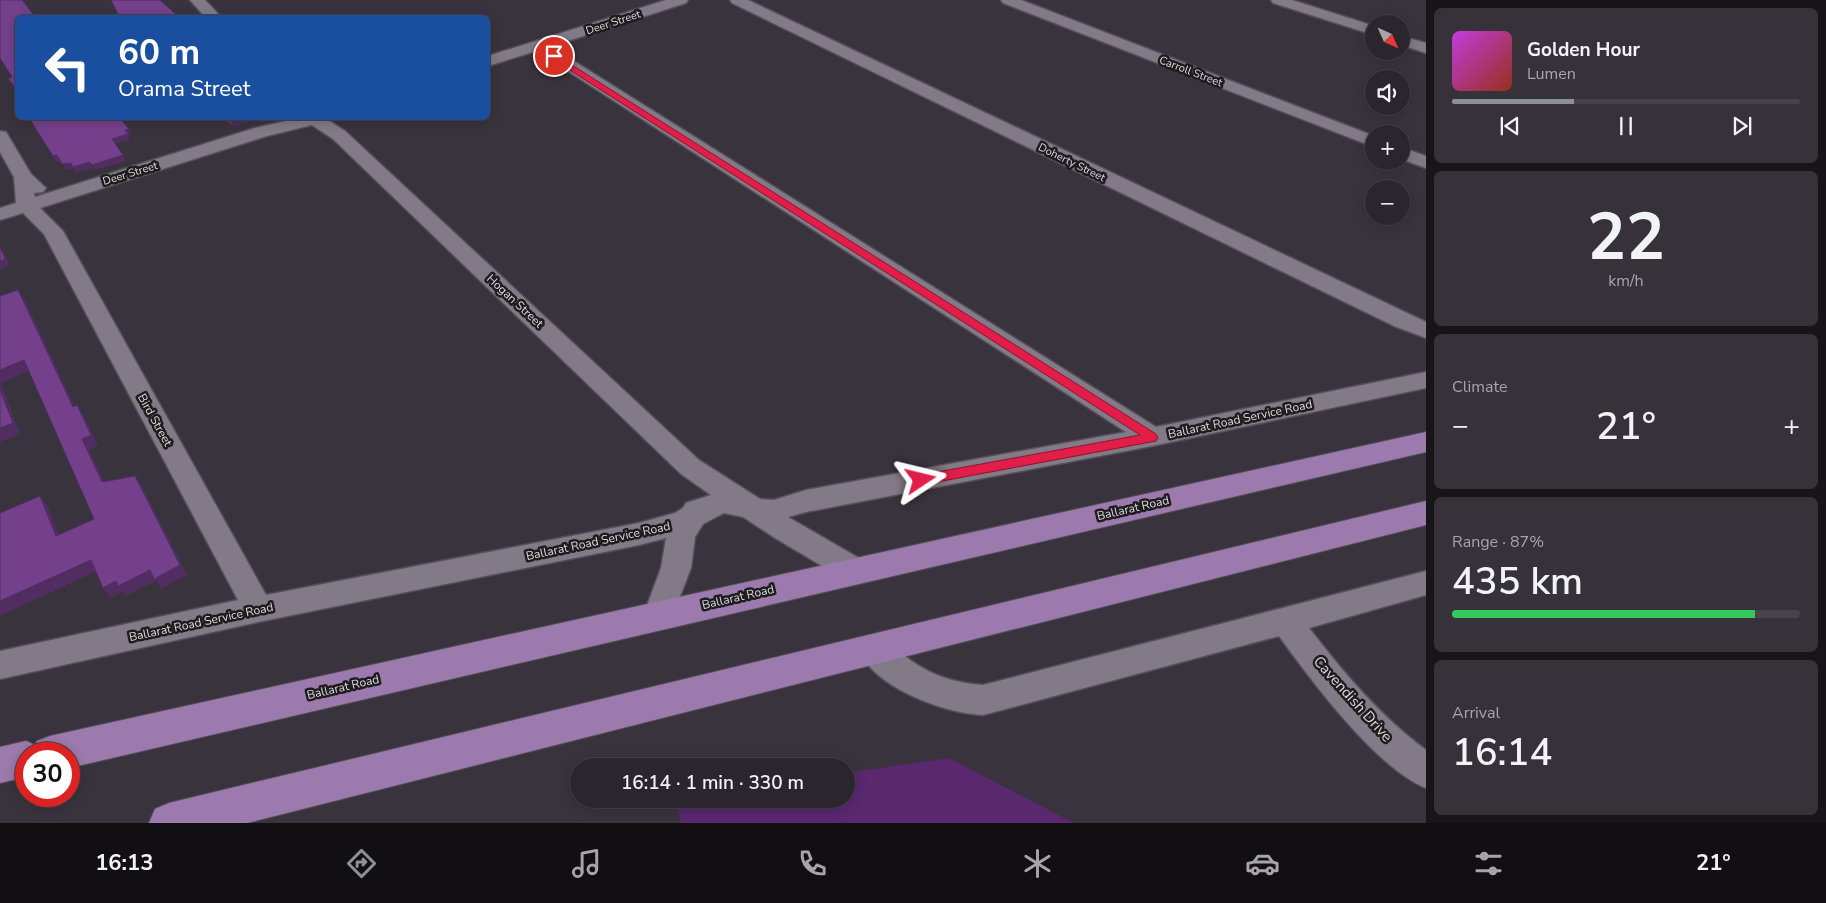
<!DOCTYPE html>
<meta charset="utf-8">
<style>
:root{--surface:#2b262e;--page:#37323a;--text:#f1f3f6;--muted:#a6a5aa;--line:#47434a;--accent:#8c9099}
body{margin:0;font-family:"Nunito Sans",sans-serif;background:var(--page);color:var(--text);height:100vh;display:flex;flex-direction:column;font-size:19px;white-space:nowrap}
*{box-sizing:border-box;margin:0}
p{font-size:16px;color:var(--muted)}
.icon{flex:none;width:28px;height:28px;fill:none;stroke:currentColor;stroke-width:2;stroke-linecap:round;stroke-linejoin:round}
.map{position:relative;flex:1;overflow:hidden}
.side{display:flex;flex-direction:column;gap:8px;padding:8px;background:#181519;width:400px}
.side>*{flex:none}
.hud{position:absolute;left:15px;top:15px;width:475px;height:105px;border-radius:8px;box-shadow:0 2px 12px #0003,0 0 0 1px var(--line);background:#1a4fa0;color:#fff;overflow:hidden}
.needle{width:32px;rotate:135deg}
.buttons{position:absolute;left:1365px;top:15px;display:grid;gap:10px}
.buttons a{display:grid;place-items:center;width:45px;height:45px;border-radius:50%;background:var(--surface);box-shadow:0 2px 12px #0003,0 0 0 1px var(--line);font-size:25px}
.speed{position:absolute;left:15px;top:742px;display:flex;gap:10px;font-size:25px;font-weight:700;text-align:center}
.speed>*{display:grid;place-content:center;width:65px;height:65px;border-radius:50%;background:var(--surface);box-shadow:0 2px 12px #0003,0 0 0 1px var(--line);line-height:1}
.speed .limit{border:8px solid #d22;background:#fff;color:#111}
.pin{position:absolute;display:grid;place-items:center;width:42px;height:42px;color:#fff;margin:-21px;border:2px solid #fff;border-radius:50%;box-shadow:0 1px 5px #0007}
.me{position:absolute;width:55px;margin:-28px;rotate:80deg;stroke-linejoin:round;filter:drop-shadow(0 0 4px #0008)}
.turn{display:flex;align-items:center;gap:18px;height:105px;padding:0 20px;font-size:22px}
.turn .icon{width:65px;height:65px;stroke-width:2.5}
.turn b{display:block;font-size:35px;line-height:42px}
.big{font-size:38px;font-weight:600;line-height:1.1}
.side .widget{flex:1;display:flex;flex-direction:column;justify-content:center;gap:8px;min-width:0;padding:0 18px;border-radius:8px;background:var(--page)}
.side .dial{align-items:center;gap:0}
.dial b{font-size:65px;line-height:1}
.song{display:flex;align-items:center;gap:15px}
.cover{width:60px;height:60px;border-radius:8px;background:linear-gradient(135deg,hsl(290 70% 55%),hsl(10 70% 35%))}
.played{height:5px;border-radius:2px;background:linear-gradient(90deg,var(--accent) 35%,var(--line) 35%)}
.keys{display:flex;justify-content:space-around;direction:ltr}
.heat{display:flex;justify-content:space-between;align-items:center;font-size:28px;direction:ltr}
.charge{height:8px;border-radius:4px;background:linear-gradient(90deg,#34c759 87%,var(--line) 0)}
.trip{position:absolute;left:570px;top:758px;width:285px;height:50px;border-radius:25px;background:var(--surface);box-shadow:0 2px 12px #0003,0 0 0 1px var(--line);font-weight:600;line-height:50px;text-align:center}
.tabs{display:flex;height:80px;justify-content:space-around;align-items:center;background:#110f12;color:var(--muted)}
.tabs .icon{width:35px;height:35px}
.tabs .current{color:var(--accent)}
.tabs b{font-size:22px;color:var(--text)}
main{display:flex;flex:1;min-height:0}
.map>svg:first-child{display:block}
.green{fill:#59286f}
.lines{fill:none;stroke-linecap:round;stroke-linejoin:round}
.minor-casing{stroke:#554f58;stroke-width:3}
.trunk-casing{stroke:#554f58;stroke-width:2}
.minor{fill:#827a86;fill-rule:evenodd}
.trunk{fill:#9c7aad;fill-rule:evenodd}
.wall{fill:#643778}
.shaded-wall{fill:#512d62}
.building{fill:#74408c;stroke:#512d62}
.route{fill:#e11d48;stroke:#92132f}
.labels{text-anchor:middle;stroke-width:5;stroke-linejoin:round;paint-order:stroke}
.far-street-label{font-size:11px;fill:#ddd9df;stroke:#1f1c20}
.street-label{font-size:12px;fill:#ddd9df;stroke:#1f1c20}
.near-street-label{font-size:15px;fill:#ddd9df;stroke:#1f1c20}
</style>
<main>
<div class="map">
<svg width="1426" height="823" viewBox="0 0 1426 823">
<rect width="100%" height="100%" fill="#39333d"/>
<!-- green -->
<polygon class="green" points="949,758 1074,823 681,823 676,799 846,799 846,773"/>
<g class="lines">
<defs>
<g id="minor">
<polygon points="190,0 205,0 222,18 206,18"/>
<path d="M666,0H688L686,3L552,46L569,58L1156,427L1426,372V388L1152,446L806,512L788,517L864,561L869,570L864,579L854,582L844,579L775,538L743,517L724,513L703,524L695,537L691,568L669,625L658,629L647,625L643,616L661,568L666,538L639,545L258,622L0,679V651L238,600L44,234L23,213L0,220V208L16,203L14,177L0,152V131L6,132L31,174L46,188L43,192L34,193L35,197L255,128L299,118H325L345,131L699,460L760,499L774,500L806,490L1126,432L557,64L539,50L488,66V56ZM312,125L333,139L681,474L711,495L686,503L683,508L675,513L639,523L266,595L63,231L40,208L267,136Z"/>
<polygon points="730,0 748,0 1426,322 1426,338 1394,326 732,3"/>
<polygon points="1001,0 1021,0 1374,136 1374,147 1003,3"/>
<polygon points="1271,0 1292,0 1374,26 1374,35 1273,3"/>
<polygon points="1401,36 1426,43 1426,53 1401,45"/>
<polygon points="1401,147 1426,156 1426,168 1401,159"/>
<path d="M1426,571V595L1309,628C1343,672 1381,717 1426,750V788C1376,768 1311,680 1279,636L983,715C943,713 876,688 858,650L863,640L874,636C888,641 898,651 910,660C933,676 955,683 983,685Z"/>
</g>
<g id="trunk">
<polygon points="1426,432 1426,452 69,768 69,754 26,754 26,777 0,783 0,747 26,741 35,745 37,741 50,736"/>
<polygon points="1426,501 1426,525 247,823 149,823 155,809 169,803"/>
</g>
</defs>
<!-- minor casing -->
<use href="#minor" class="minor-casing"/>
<!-- trunk casing -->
<use href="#trunk" class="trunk-casing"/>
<!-- minor -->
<use href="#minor" class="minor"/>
<!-- trunk -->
<use href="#trunk" class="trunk"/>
</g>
<!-- wall -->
<polygon class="wall" points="223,118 260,118 233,126"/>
<!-- shaded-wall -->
<g class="shaded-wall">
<polygon points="242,118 260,118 233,126 231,121"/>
<polygon points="129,129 131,134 128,135 130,140 115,144 112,139 125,130"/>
<polygon points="57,155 60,161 56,162 53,156"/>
<polygon points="123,155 126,161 95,170 92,165"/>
<polygon points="90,162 93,168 76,173 73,167"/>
<polygon points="71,163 74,168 65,170 62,164"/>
<polygon points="0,245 10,265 0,269"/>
<polygon points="18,290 25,300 80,418 73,407"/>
<polygon points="24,360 31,370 1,383 20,434 0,442 0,370"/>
<polygon points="77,405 84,416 98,445 89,450 109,492 102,482 82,439"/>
<polygon points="135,476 142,486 187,575 161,589 156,581 126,596 123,591 111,598 103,588"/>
<polygon points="40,496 48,506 64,547 56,536"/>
<polygon points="91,560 99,570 0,616 0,601"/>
</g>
<!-- building -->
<g class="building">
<polygon points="0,0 22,0 36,18 18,18 18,92 8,78 12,77 0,58"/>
<polygon points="111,0 160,0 180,18 120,18"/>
<polygon points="18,92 18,99 14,93"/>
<polygon points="29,118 120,118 129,129 125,130 128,134 112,139 123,155 92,165 90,162 73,167 71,163 62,164 57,155 53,156"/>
<polygon points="227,118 242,118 231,121"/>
<polygon points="0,247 5,259 0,261"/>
<polygon points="18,290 73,407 77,405 91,435 82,439 102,482 135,476 180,565 154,579 150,570 118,586 116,581 103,588 91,560 0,601 0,513 40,496 56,536 94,519 24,360 0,370 0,296"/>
<polygon points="0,390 13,423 0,428"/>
</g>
<!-- route -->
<polygon class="route" points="551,55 556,55 1156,434 1158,438 1156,441 921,485 917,483 915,480 917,477 921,475 1140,435 551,58"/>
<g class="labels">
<!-- far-street labels -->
<g class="far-street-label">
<text transform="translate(613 22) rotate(-18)" y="4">Deer Street</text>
<text transform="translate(1191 71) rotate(21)" y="4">Carroll Street</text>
<text transform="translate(1072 162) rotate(26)" y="4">Doherty Street</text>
<text transform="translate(130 173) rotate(-17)" y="4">Deer Street</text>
</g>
<!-- street labels -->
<g class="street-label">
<text transform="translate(515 301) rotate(43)" y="4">Hogan Street</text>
<text transform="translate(1240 419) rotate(-12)" y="4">Ballarat Road Service Road</text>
<text transform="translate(155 420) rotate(61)" y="4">Bird Street</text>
<text transform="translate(1133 508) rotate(-13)" y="4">Ballarat Road</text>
<text transform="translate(598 541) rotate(-12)" y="4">Ballarat Road Service Road</text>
<text transform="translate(738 597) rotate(-13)" y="4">Ballarat Road</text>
<text transform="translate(201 622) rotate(-12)" y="4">Ballarat Road Service Road</text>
<text transform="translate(343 687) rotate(-13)" y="4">Ballarat Road</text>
</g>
<!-- near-street labels -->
<g class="near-street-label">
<text transform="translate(1353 699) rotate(48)" y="5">Cavendish Drive</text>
</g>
</g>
</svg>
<div class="buttons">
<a><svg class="needle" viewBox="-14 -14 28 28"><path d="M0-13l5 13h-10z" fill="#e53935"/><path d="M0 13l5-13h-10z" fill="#a6a5aa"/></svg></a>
<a><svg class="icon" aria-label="sound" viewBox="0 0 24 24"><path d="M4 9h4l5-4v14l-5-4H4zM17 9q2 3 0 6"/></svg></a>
<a>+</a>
<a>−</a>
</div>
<div class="speed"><div class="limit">30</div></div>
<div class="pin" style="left:554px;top:56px;background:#d93025"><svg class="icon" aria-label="arrive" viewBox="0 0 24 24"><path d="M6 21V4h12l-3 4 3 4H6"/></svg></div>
<svg class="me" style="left:921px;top:480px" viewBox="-20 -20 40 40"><path d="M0-17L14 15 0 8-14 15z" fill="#e11d48" stroke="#fff" stroke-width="4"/></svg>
<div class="trip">16:14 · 1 min · 330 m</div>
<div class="hud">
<div class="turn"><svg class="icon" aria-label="left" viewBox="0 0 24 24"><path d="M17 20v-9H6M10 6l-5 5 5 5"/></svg><div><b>60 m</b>Orama Street</div></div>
</div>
</div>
<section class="side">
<div class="widget">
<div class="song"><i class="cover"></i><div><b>Golden Hour</b><p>Lumen</p></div></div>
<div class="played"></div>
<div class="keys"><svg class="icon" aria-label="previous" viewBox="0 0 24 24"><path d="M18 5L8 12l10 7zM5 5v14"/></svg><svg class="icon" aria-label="pause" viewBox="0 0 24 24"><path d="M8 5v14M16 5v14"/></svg><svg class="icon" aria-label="next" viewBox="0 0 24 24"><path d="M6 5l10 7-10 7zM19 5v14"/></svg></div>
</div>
<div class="widget dial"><b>22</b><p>km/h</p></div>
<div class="widget"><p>Climate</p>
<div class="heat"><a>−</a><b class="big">21°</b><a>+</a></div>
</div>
<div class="widget"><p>Range · 87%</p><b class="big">435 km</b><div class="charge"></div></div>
<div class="widget"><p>Arrival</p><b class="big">16:14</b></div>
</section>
</main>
<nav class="tabs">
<b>16:13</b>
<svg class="icon current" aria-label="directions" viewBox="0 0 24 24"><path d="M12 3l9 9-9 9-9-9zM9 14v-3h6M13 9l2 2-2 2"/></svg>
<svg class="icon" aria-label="music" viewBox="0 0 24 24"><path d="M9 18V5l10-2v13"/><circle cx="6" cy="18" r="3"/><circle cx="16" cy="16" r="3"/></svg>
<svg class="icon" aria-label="phone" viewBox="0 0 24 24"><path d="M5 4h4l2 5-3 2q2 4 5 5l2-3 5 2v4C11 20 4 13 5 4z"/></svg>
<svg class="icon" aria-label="climate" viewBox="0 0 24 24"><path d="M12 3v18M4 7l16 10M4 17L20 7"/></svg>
<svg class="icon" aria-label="car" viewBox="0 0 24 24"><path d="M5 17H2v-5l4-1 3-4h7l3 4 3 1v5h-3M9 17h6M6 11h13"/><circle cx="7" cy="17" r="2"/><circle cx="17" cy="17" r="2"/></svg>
<svg class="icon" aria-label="filters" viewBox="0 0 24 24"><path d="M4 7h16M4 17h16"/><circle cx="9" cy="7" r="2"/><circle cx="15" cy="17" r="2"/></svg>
<b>21°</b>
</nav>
